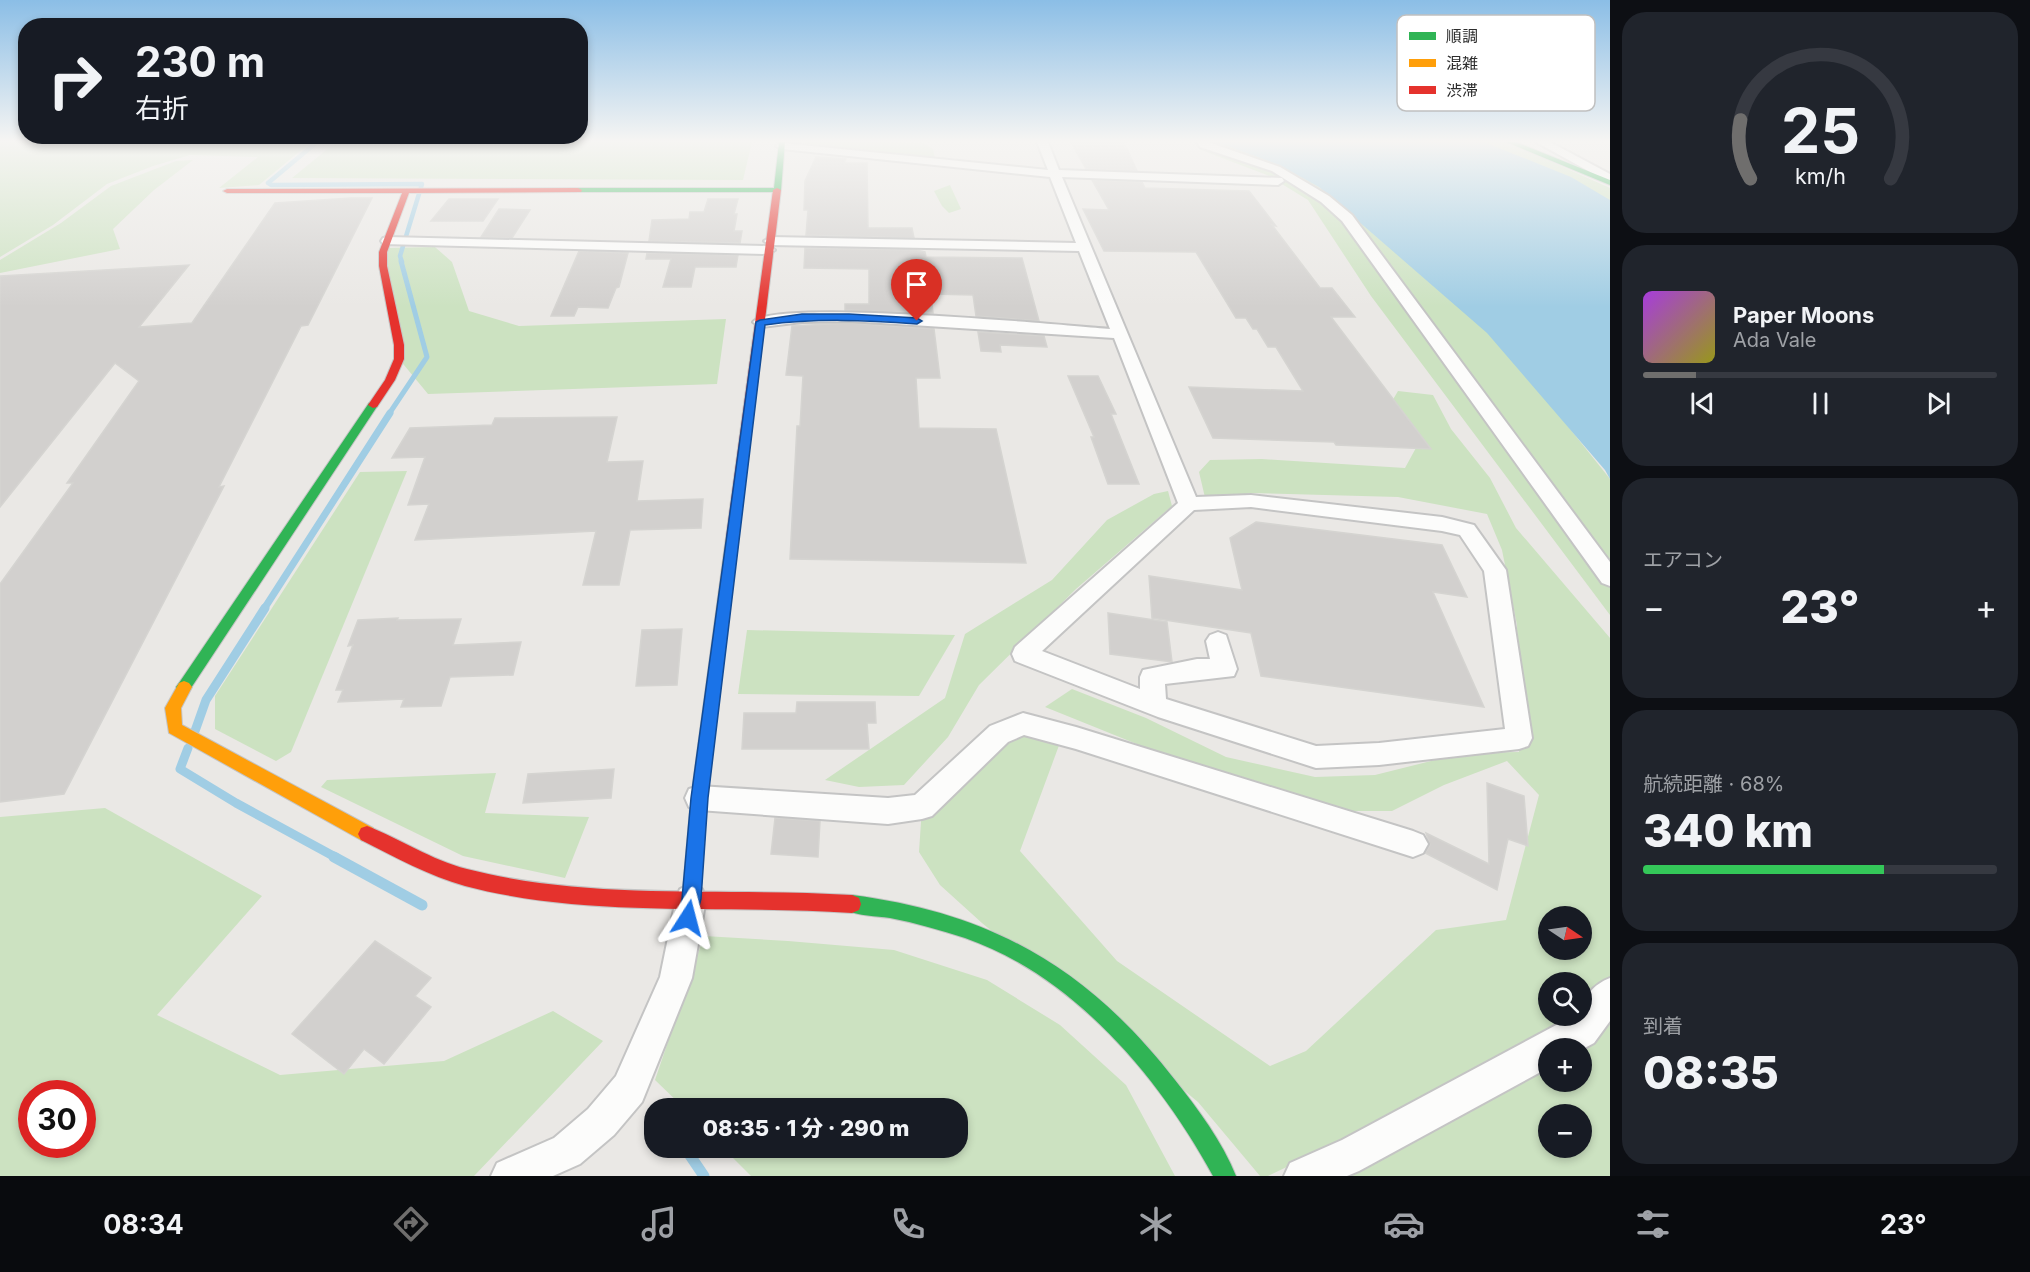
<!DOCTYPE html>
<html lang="ja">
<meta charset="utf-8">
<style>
:root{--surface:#171b24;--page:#20242c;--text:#f1f3f6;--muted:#9ea1a6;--line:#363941;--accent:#6f6e6d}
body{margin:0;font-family:Inter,"Noto Sans JP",sans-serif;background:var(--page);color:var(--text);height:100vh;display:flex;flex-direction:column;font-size:22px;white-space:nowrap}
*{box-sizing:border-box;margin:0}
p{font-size:20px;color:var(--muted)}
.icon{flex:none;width:33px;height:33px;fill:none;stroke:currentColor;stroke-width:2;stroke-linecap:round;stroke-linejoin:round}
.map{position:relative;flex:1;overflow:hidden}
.details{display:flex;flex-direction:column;gap:12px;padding:12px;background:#0d0f14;width:420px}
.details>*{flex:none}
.banner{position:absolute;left:18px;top:18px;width:570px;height:126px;border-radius:24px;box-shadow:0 3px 9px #0003;background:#171b24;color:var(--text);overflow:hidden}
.needle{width:39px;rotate:103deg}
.fabs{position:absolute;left:1538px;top:906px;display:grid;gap:12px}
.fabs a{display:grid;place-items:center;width:54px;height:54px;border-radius:50%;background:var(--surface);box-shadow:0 3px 9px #0003;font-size:30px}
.speed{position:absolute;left:18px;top:1080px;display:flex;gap:12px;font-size:30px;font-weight:700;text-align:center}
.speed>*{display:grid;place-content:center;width:78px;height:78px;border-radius:50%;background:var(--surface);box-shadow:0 3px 9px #0003;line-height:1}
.speed .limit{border:9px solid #d22;background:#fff;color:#111}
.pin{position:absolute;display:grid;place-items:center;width:51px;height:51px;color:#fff;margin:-62px -26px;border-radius:50% 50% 50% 0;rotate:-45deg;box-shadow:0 0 6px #0007}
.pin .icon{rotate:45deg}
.me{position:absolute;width:66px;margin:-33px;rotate:9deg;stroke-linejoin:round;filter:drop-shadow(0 0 4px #0008)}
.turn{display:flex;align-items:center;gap:21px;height:126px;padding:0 18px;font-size:27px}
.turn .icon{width:78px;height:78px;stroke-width:2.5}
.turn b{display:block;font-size:42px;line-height:51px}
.big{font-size:45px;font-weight:800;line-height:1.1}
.details .tile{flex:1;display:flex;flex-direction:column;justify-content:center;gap:9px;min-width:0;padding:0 21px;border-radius:24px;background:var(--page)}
.details .dial{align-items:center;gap:0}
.dial svg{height:156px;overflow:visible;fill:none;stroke:var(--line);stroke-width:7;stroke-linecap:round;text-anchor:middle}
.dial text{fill:var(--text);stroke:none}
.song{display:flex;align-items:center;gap:18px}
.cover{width:72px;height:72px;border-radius:9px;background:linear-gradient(135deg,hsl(280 70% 55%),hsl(60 70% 35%))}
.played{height:6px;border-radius:3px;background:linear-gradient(90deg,var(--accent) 15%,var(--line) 15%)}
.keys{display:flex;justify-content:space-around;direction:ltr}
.heat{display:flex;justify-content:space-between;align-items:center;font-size:33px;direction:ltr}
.charge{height:9px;border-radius:4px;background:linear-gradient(90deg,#34c759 68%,var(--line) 0)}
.trip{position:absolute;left:644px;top:1098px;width:324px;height:60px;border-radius:24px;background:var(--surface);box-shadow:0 3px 9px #0003;font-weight:800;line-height:60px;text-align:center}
.menu{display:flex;height:96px;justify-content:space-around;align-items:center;background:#090b0e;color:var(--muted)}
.menu .icon{width:42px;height:42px}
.menu .active{color:var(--accent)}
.menu b{font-size:27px;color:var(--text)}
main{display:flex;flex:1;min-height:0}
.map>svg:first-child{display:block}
.green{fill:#cce2c1;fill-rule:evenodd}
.water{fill:#a0cde4}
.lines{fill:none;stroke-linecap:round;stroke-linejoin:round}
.stream-far4{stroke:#a0cde4;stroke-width:4.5}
.stream-far3{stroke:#a0cde4;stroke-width:5}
.stream-far2{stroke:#a0cde4;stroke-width:7}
.stream-far1{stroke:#a0cde4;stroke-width:9}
.stream{stroke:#a0cde4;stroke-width:11}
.building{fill:#d2d0ce;stroke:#d5d4d1;stroke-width:1.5}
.street-casing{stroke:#c4c4c4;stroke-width:4}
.fast-casing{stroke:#c4c4c4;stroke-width:2}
.slow-casing{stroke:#c4c4c4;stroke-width:2}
.jam-casing{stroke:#c4c4c4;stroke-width:2}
.street{fill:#fcfcfb;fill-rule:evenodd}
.fast{fill:#30b455;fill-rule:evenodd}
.slow{fill:#ff9f0a;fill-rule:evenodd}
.jam{fill:#e5322d;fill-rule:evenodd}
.route{fill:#1a73e8;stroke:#114b97;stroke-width:1.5}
.key{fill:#fff;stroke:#c0c0c0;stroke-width:1.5}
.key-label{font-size:16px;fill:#2d2d2d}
</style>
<main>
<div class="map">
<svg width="1610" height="1176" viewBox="0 0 1610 1176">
<rect width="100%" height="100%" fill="#eae8e5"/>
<!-- green -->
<g class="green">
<polygon points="0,142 311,142 259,185 219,188 258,157 190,155 153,166 107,184 53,225 0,257"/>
<polygon points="336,142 752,142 743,180 292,178"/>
<polygon points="807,142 923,143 933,149 935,158 799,148"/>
<polygon points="1193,142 1223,142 1295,169 1370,225 1495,335 1610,479 1610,615 1371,296 1308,200 1267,175 1201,150"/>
<polygon points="1481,142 1507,142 1610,188 1610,201"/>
<polygon points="193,160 154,190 113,229 120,249 0,273 0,260 61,223 111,186 176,161"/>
<polygon points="950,185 961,209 949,213 942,206 934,191"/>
<polygon points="435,247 452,262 469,311 519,326 726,319 717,384 428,394 399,359 385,248"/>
<path d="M1398,391L1433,395L1451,429L1490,478L1516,528L1610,638V1176H1305L1295,1163L1268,1176H1260L1198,1102L982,923L940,885L919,852L922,807L999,734L1030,726L1061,740L1020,851L1117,961L1270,1066L1306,1051L1436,930L1506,920L1539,795L1507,761L1444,785L1392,811H1303L1045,707L1072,689L1146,718L1226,757L1315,777L1375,775L1463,753L1519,752L1517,625L1502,550L1487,514L1398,497L1250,493L1207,506L1199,472L1210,460L1262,459L1405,468L1417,446L1388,408ZM1548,916H1581V950H1548ZM1548,982H1581V1016H1548ZM1548,1048H1581V1082H1548ZM1548,1114H1581V1148H1548Z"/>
<polygon points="407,471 291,752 276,761 215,729 215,696 360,472"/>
<polygon points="1168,491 1172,506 1076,589 979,685 948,737 904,785 859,787 825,780 945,698 965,634 1052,580 1107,520 1154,494"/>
<polygon points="747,630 955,635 919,696 738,694"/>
<polygon points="496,773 485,813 589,817 565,878 463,856 321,787 327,780"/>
<path d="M105,808L262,896L157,1015L280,1075L444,1061L553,1011L603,1041L474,1176H0V817ZM32,1094H82V1144H32Z"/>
<polygon points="704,936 788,941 894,950 987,980 1060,1025 1126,1085 1175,1176 751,1176 723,1148 957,1148 957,1108 684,1108 655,1080"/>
</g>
<!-- water -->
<polygon class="water" points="1217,142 1484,142 1571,177 1610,200 1610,479 1605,470 1487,333 1319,187 1279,165"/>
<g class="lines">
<!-- stream-far4 -->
<polyline class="stream-far4" points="317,142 268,183 271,185 422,184 400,256 402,262"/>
<!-- stream-far3 -->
<polyline class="stream-far3" points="389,414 427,357 401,261"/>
<!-- stream-far2 -->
<polyline class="stream-far2" points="264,609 390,413"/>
<!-- stream-far1 -->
<g class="stream-far1">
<polyline points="195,731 206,700 265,608"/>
<polyline points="188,748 180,769 236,803 337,858"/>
</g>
<!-- stream -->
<g class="stream">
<polyline points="334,857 422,905"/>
<polyline points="685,1148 704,1176"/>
</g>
</g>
<!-- building -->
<g class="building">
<polygon points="1071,142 1124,142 1137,171 1086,169"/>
<polygon points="816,157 846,159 844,163 867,163 868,228 912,228 914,238 806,235 808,210 804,210 805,181"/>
<polygon points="1092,180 1142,182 1145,188 1249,191 1276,226 1272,225 1320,288 1332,288 1355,317 1331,317 1431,449 1336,445 1334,442 1213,438 1189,387 1303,391 1276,347 1268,347 1257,329 1253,329 1246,318 1236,318 1196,252 1104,251 1083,209 1109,210"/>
<polygon points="351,198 372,198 308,325 301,326 219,487 224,486 64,794 0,802 0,584 73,483 67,483 139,381 115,363 0,507 0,276 189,265 139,327 192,323 275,203"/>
<polygon points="449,199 498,199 483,221 431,221"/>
<polygon points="708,199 738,199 734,214 737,214 734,231 742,231 740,243 649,241 652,220 689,219 690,212 704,212"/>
<polygon points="499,209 530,210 512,238 481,237"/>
<polygon points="805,248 916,250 925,252 926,257 1022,258 1039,321 976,316 973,295 931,294 933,313 845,310 845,304 869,304 869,269 804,268"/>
<polygon points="579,251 628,253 619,287 616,288 608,308 578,307 574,316 551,316"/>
<polygon points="647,253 738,255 736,267 695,267 691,287 663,287 671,259 646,259"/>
<polygon points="849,323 934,329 940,378 916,378 919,428 996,429 1026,563 790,559 797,426 800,426 803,376 786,375 792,326"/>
<polygon points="978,332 1044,336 1047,347 1000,345 1001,352 981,351"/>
<polygon points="1068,376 1098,376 1116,414 1111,414 1139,484 1108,484 1091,437 1094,437"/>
<polygon points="617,417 607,462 643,461 637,501 703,499 701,528 630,530 619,585 583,585 596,531 415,540 429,504 408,505 425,457 392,458 410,428 492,425 495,418"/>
<polygon points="1256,522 1442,545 1467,597 1433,592 1484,707 1261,676 1251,633 1152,618 1149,576 1242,590 1230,538"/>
<polygon points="1108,613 1167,622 1172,662 1110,654"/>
<polygon points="398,618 397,620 461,619 453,645 521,642 513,675 450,677 441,706 401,707 404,699 338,702 343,690 336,690 353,645 348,646 358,620"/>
<polygon points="682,629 677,685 636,686 642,630"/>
<polygon points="797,702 875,702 876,723 867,723 869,749 742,749 744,713 796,713"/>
<polygon points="614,769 611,798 523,803 528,774"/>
<polygon points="1487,783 1524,796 1528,846 1508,839 1497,890 1425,853 1430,845 1426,833 1489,864"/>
<polygon points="775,818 820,821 818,857 771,854"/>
<polygon points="375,941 431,978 415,996 431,1007 384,1064 364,1049 344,1074 292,1034"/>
</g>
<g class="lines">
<defs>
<g id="street">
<path d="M1037,142H1048L1059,170L1282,178L1284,181L1278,185L1062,177L1196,497L1251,495L1442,517L1474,525L1506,570L1532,738L1528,746L1519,749L1379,765L1316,768L1158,717L1015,661L1012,654L1015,647L1178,503L1114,338L849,321L802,322L761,327L753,322C773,298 1063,325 1110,329L1079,251L771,245L764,241L771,237L1076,243L1050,177L782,149L776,146L782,143L1048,170ZM1251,507L1442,531L1460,535L1484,571L1505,729L1379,743L1316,746L1166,699L1165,684L1234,676L1237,669L1226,635L1218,632L1210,635L1206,641L1210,659H1197L1143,670L1140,677V689L1042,651L1194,510Z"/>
<polygon points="1197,142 1208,142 1280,167 1329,196 1352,215 1610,562 1610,586 1602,583 1342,221 1321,202 1272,171 1200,147"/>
<polygon points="1536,142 1550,142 1610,174 1610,183"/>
<polygon points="388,237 768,246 775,250 768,254 383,244 381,241 383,238"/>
<polygon points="1023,713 1076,727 1413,831 1423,835 1428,844 1423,853 1413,857 1076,749 1024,735 1008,742 932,816 922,819 888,824 699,810 689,807 685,798 689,789 699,786 888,798 915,795 990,726"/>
<polygon points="691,884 702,889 706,899 692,978 642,1102 614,1135 580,1164 553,1176 491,1176 497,1163 554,1138 588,1109 616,1076 660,977 676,899 680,889"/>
<path d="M1610,978V1021L1594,1043L1581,1050L1548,1048V1068L1359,1171L1347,1176H1284L1290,1163L1342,1140L1573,1016H1581C1581,998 1594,984 1610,978Z"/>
</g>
<g id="fast">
<polygon points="779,142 785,142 781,190 777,192 578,192 574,190 578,188 774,188"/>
<polygon points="1506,142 1516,142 1610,180 1610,185"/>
<polygon points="373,402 378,405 189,691 184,693 179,691 176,687 179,683 369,403"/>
<path d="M852,895C992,913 1088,968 1175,1080C1198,1109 1222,1141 1236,1176H1213C1159,1077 1074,976 965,938C940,930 916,923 890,918C876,916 859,916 845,910L843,904L845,898Z"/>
</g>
<g id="slow">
<polygon points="732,534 738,538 707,798 700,899 697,905 691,908 685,905 682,899 691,798 726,538"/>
<polygon points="184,681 189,683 192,687 181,708 182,725 373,828 376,834 373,840 367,842 361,840 169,733 165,708 179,683"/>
</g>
<g id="jam">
<polygon points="578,188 582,190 581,192 409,193 387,252 387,266 404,345 404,359 395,380 377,407 373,408 368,405 385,380 394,359 394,345 379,266 379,252 402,193 227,193 223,191 227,189"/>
<polygon points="777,188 781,190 738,538 732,542 726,538 773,190"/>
<path d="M367,826C401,839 431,860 467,869C592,901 724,887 852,895L859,898L861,904L859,910L852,913C724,904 590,919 465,886C429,876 395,857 361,840L358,834L361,828Z"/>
</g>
</defs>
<!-- street casing -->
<use href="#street" class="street-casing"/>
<!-- fast casing -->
<use href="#fast" class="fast-casing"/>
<!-- slow casing -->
<use href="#slow" class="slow-casing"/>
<!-- jam casing -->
<use href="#jam" class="jam-casing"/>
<!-- street -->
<use href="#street" class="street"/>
<!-- fast -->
<use href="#fast" class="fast"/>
<!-- slow -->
<use href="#slow" class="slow"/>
<!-- jam -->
<use href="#jam" class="jam"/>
</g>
<!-- sky -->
<linearGradient id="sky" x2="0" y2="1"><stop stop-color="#8bbee6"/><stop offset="0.46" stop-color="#f6f5f3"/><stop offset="1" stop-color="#f6f5f3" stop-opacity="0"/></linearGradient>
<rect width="1610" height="307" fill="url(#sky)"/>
<!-- route -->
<path class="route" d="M802,314H849L917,318L922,321L917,324C866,320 816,318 765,325L708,798L701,899L694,925L688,928L681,925L678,918L682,899L691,798L756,322L760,320Z"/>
<!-- legend -->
<rect x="1397" y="15" width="198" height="96" rx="9" class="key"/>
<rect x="1409" y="32" width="27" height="8" fill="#30b455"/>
<rect x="1409" y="59" width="27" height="8" fill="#ff9f0a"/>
<rect x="1409" y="86" width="27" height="8" fill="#e5322d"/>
<g class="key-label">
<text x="1446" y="42">順調</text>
<text x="1446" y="69">混雑</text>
<text x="1446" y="96">渋滞</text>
</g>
</svg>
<div class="fabs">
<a><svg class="needle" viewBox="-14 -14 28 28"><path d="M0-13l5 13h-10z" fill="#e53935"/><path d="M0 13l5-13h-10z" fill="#9ea1a6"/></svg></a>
<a><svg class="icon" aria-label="search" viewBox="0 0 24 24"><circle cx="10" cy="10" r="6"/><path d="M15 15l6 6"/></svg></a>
<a>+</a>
<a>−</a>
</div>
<div class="speed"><div class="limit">30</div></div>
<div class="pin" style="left:917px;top:321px;background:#d93025"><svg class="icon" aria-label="arrive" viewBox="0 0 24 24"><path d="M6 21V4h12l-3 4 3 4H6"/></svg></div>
<svg class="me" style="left:688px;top:918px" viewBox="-20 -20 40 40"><path d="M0-17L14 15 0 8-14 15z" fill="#1a73e8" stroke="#fff" stroke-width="4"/></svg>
<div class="trip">08:35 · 1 分 · 290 m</div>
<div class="banner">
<div class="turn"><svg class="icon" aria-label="right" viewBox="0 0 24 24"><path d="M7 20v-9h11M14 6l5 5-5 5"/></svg><div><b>230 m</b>右折</div></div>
</div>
</div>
<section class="details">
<div class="tile dial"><svg viewBox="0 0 100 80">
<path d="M14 69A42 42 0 1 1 86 69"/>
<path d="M14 69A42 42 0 0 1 9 39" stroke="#6f6e6d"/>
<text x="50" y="56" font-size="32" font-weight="700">25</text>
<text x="50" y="72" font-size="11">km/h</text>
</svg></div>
<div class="tile">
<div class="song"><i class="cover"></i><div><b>Paper Moons</b><p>Ada Vale</p></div></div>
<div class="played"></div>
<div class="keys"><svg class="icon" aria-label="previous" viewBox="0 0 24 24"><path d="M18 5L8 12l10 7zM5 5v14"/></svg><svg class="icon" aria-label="pause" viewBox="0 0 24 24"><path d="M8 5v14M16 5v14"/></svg><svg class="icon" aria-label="next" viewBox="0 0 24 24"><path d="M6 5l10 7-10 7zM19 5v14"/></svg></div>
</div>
<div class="tile"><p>エアコン</p>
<div class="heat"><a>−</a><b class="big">23°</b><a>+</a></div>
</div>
<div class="tile"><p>航続距離 · 68%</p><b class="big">340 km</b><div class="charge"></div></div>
<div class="tile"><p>到着</p><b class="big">08:35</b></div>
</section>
</main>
<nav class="menu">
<b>08:34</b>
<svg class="icon active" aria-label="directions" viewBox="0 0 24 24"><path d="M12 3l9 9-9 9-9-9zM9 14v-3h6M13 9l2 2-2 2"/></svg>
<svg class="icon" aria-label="music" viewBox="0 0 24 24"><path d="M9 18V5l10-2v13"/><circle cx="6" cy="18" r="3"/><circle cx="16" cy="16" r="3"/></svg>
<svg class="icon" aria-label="phone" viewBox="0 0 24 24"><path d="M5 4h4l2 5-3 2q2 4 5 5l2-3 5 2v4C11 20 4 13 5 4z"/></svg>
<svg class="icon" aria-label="climate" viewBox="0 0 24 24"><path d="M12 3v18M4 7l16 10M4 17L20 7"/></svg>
<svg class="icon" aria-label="car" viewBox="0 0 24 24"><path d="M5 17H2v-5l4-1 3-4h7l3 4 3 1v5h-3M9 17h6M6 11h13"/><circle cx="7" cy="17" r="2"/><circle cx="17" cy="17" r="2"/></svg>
<svg class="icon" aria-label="filters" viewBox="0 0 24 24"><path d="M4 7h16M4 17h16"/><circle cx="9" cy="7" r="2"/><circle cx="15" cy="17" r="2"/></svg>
<b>23°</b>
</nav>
